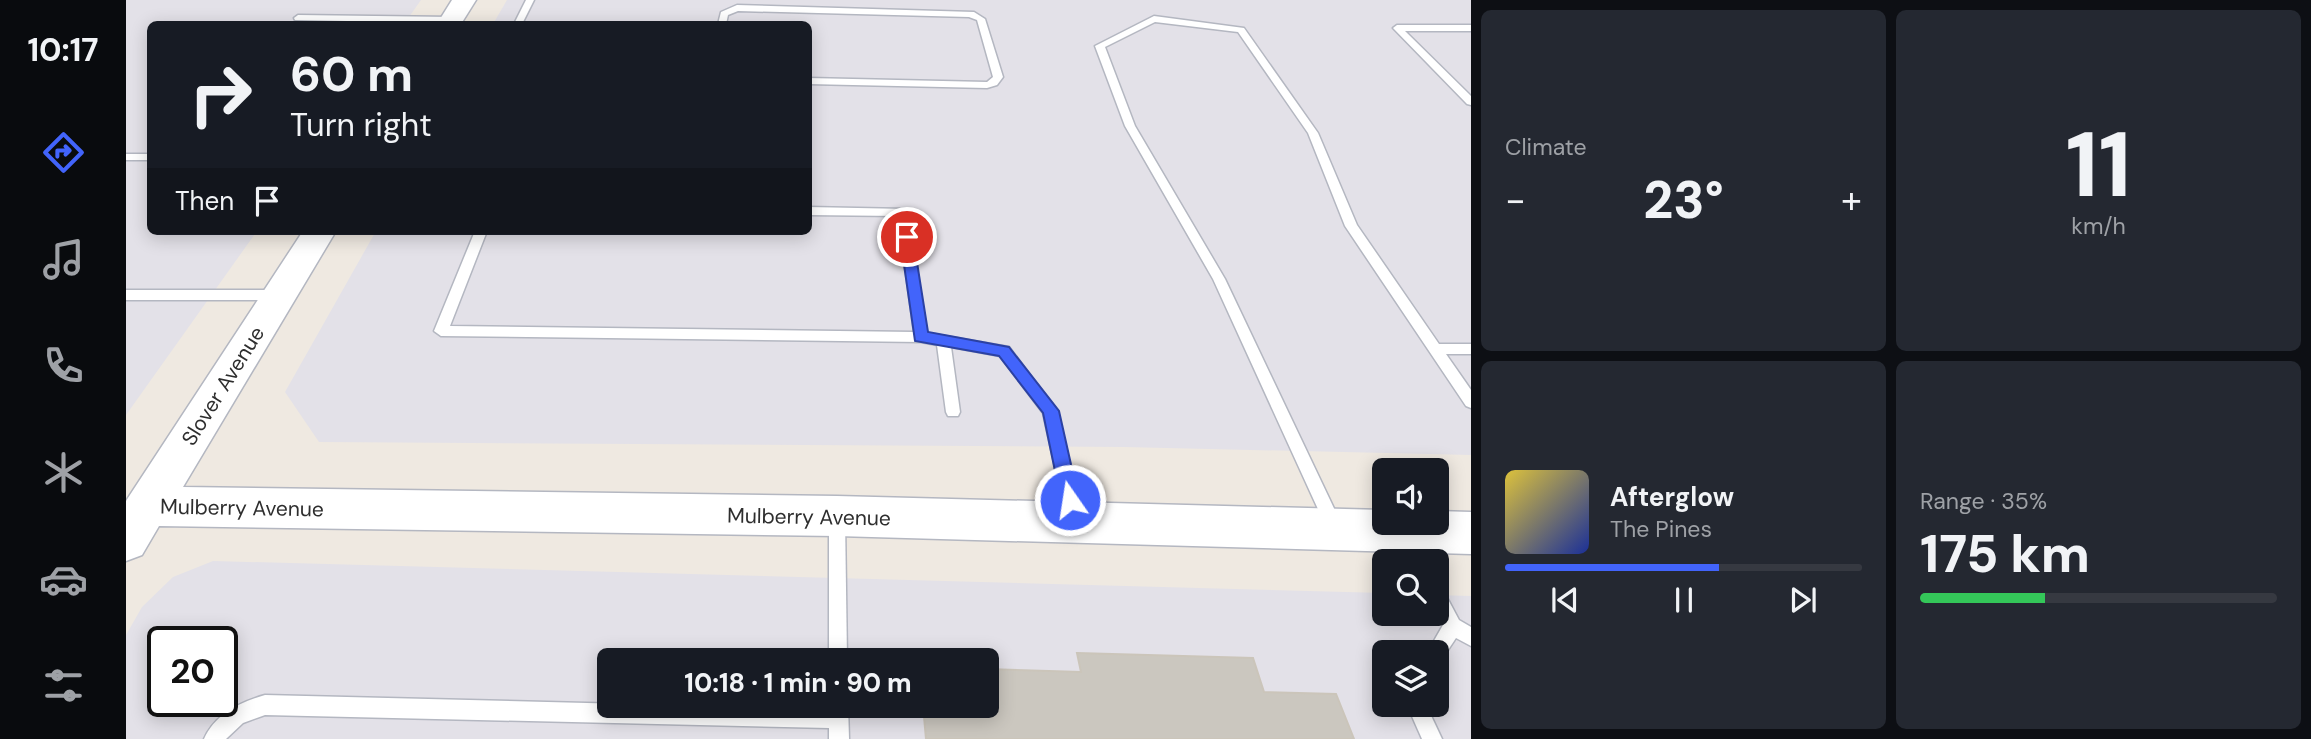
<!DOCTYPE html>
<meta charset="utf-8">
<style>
:root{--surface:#171b24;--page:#242831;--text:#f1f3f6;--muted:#9ea1a6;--line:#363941;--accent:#4264fb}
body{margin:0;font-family:"DM Sans",sans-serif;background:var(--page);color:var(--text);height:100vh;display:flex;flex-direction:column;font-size:26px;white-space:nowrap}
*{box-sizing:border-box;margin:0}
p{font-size:23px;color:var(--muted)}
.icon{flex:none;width:38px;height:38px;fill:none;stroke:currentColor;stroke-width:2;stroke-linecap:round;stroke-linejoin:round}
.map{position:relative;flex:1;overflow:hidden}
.panel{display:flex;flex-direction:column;gap:10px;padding:10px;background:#0d0f14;width:840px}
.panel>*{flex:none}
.hud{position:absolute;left:21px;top:21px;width:665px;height:214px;border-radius:10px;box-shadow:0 4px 18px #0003;background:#171b24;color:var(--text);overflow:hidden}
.controls{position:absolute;left:1246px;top:458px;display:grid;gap:14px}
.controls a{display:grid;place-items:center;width:77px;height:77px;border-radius:10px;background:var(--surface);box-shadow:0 4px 18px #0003;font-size:35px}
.speed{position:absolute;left:21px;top:626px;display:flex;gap:14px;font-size:35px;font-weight:700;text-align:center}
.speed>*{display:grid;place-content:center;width:91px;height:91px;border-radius:50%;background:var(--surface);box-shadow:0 4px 18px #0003;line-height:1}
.speed .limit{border:4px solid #111;border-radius:10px;background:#fff;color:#111}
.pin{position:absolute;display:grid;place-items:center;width:60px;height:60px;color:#fff;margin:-30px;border:4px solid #fff;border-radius:50%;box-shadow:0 2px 7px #0007}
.me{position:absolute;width:77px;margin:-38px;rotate:347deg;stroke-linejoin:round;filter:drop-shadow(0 0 5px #0008)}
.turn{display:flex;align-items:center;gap:24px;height:147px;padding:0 28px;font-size:32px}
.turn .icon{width:91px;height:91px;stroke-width:2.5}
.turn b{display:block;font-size:49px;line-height:60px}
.then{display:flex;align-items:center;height:66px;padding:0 28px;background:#0003;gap:14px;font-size:26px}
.big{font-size:52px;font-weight:800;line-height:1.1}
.panel .widget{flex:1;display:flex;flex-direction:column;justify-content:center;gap:10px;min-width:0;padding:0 24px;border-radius:10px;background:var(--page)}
.panel .dial{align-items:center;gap:0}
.dial b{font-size:91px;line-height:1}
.song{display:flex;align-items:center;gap:21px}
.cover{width:84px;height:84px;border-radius:10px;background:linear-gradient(135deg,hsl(50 70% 55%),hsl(230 70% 35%))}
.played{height:7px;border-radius:4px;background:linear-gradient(90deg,var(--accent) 60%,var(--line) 60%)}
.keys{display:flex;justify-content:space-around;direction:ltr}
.heat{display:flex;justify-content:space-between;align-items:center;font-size:38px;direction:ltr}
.charge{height:10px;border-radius:5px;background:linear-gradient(90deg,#34c759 35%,var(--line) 0)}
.panel .tiles{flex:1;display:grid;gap:10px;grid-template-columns:repeat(2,1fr)}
.trip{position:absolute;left:471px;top:648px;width:402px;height:70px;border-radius:10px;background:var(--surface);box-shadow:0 4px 18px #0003;font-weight:800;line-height:70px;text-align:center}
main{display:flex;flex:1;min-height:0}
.tab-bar{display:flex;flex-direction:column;width:126px;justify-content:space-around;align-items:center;background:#090b0e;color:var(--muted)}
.tab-bar .icon{width:49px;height:49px}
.tab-bar .on{color:var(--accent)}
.tab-bar b{font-size:32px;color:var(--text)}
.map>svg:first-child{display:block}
.industrial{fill:#e3e1e8;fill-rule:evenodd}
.building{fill:#cbc7bf;stroke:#cbc5ba;stroke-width:2}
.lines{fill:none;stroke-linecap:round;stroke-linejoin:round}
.service-casing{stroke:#b4b7c1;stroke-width:3}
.secondary-casing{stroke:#b4b7c1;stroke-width:3}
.service{fill:#fff;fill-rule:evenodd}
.secondary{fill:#fff;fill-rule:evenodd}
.route{fill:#4264fb;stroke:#2b41a3;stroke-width:2}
.labels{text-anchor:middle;stroke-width:6;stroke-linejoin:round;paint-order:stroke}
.street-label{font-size:21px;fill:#2e2e2e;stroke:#fff}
</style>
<main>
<nav class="tab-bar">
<b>10:17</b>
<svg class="icon on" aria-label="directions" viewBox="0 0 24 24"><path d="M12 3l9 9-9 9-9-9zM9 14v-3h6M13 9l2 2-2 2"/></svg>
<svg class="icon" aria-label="music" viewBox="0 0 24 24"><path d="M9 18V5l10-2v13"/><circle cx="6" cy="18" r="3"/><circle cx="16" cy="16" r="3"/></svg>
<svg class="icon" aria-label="phone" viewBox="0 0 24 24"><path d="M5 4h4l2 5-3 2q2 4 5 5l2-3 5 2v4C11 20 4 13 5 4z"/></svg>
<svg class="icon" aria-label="climate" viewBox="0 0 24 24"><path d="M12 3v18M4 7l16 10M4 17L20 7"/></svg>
<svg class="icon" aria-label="car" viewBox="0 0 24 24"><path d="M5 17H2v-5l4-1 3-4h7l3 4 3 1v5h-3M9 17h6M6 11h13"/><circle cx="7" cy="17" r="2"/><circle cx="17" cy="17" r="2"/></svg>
<svg class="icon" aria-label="filters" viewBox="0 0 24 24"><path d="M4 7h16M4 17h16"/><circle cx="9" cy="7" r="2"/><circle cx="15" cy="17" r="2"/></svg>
</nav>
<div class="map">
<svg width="1345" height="739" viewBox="0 0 1345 739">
<rect width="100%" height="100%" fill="#efe9e1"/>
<!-- industrial -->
<g class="industrial">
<polygon points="0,0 295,0 278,24 24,24 24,231 131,231 0,415"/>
<polygon points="381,0 1345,0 1345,455 998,447 193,442 159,392 250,231 682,231 682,24 367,24"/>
<path d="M87,561L1258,593V614H1311V595L1345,596V739H0V635L16,607L47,577ZM37,642H96V702H37ZM1258,653H1311V705H1258ZM483,660H861V705H483Z"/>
</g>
<!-- building -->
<polygon class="building" points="951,653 1127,658 1138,692 1210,694 1228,739 800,739 797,705 861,705 861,669 955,672"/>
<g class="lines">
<defs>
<g id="service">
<polygon points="400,0 408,0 396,24 388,24"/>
<polygon points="611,5 848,12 859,19 877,77 871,85 861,88 682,84 682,78 861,82 867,77 851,20 843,17 612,11 602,15 600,24 592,24 595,12"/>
<polygon points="172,15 326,17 330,20 326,23 169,20 168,18"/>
<polygon points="1028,16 1118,28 1192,133 1231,225 1313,344 1345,344 1345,354 1320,354 1345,390 1345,408 1340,406 1219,226 1182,133 1112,32 1029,22 979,47 1009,126 1099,279 1214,521 1216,526 1214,531 1208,533 1202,531 1087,279 999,126 969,46"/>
<polygon points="1345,25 1345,31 1279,31 1345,96 1345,105 1341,104 1267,28 1271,25"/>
<rect x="0" y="154" width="24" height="6"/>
<polygon points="682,207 781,209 801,333 883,347 931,411 957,521 955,526 949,528 943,526 941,521 917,413 874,356 825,347 834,412 832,416 822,416 820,412 811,345 795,342 315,336 308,331 349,231 361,231 324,326 788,332 772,216 682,215"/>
<polygon points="0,290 154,290 160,295 154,300 0,300"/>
<polygon points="711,511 717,513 719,518 721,660 703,660 703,518 705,513"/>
<polygon points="1279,529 1285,532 1300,562 1283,562 1271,537 1273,532"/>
<polygon points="1311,588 1317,590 1333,620 1345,627 1345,646 1330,638 1316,659 1311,662 1311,653 1301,653 1317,625 1311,613"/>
<path d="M139,695L702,709V705H722L723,739H703V728L139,715L117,723L100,739H78C89,714 114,702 139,695Z"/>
<polygon points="1281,705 1300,705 1316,739 1296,739"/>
</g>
<g id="secondary">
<polygon points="326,0 350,0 335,24 311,24"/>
<polygon points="177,231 210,231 57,487 711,496 1258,510 1258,523 1311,523 1311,511 1345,512 1345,554 711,536 33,526 16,555 0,561 0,501"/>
</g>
</defs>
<!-- service casing -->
<use href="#service" class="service-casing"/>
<!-- secondary casing -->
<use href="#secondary" class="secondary-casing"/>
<!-- service -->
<use href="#service" class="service"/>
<!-- secondary -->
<use href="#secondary" class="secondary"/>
</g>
<!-- route -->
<polygon class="route" points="781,232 787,237 802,332 883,347 933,411 953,500 951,506 944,508 938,506 935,500 917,413 873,356 789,341 774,237"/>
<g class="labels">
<!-- street labels -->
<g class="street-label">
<text transform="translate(97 386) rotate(-58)" y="7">Slover Avenue</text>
<text transform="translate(116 508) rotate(1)" y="7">Mulberry Avenue</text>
<text transform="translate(683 517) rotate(1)" y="7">Mulberry Avenue</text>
</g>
</g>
</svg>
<div class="controls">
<a><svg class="icon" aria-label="sound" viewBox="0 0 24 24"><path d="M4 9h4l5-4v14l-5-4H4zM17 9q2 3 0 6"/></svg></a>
<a><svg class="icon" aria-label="search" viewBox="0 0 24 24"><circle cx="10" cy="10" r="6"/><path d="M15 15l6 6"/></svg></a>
<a><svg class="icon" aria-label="layers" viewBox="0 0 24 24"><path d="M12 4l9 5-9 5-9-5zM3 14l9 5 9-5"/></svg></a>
</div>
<div class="speed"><div class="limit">20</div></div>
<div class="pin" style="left:781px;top:237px;background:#d93025"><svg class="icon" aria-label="arrive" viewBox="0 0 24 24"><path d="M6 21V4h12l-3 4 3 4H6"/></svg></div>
<svg class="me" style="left:944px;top:500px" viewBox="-20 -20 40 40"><circle r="17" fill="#4264fb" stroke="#fff" stroke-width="3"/><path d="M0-11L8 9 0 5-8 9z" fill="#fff"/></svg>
<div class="trip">10:18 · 1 min · 90 m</div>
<div class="hud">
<div class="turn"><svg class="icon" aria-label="right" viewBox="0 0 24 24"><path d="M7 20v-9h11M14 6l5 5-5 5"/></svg><div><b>60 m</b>Turn right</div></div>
<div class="then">Then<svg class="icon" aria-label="arrive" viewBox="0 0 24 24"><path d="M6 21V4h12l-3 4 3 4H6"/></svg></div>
</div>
</div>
<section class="panel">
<div class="tiles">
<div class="widget"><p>Climate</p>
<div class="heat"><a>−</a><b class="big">23°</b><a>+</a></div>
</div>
<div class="widget dial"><b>11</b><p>km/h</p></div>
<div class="widget">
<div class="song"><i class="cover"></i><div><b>Afterglow</b><p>The Pines</p></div></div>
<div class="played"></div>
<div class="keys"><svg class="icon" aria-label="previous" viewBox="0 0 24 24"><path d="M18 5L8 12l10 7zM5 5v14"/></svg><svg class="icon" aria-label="pause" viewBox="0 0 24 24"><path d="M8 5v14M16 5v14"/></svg><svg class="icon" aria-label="next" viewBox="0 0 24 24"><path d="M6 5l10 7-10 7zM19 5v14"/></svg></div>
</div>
<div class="widget"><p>Range · 35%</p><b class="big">175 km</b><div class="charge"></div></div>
</div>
</section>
</main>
